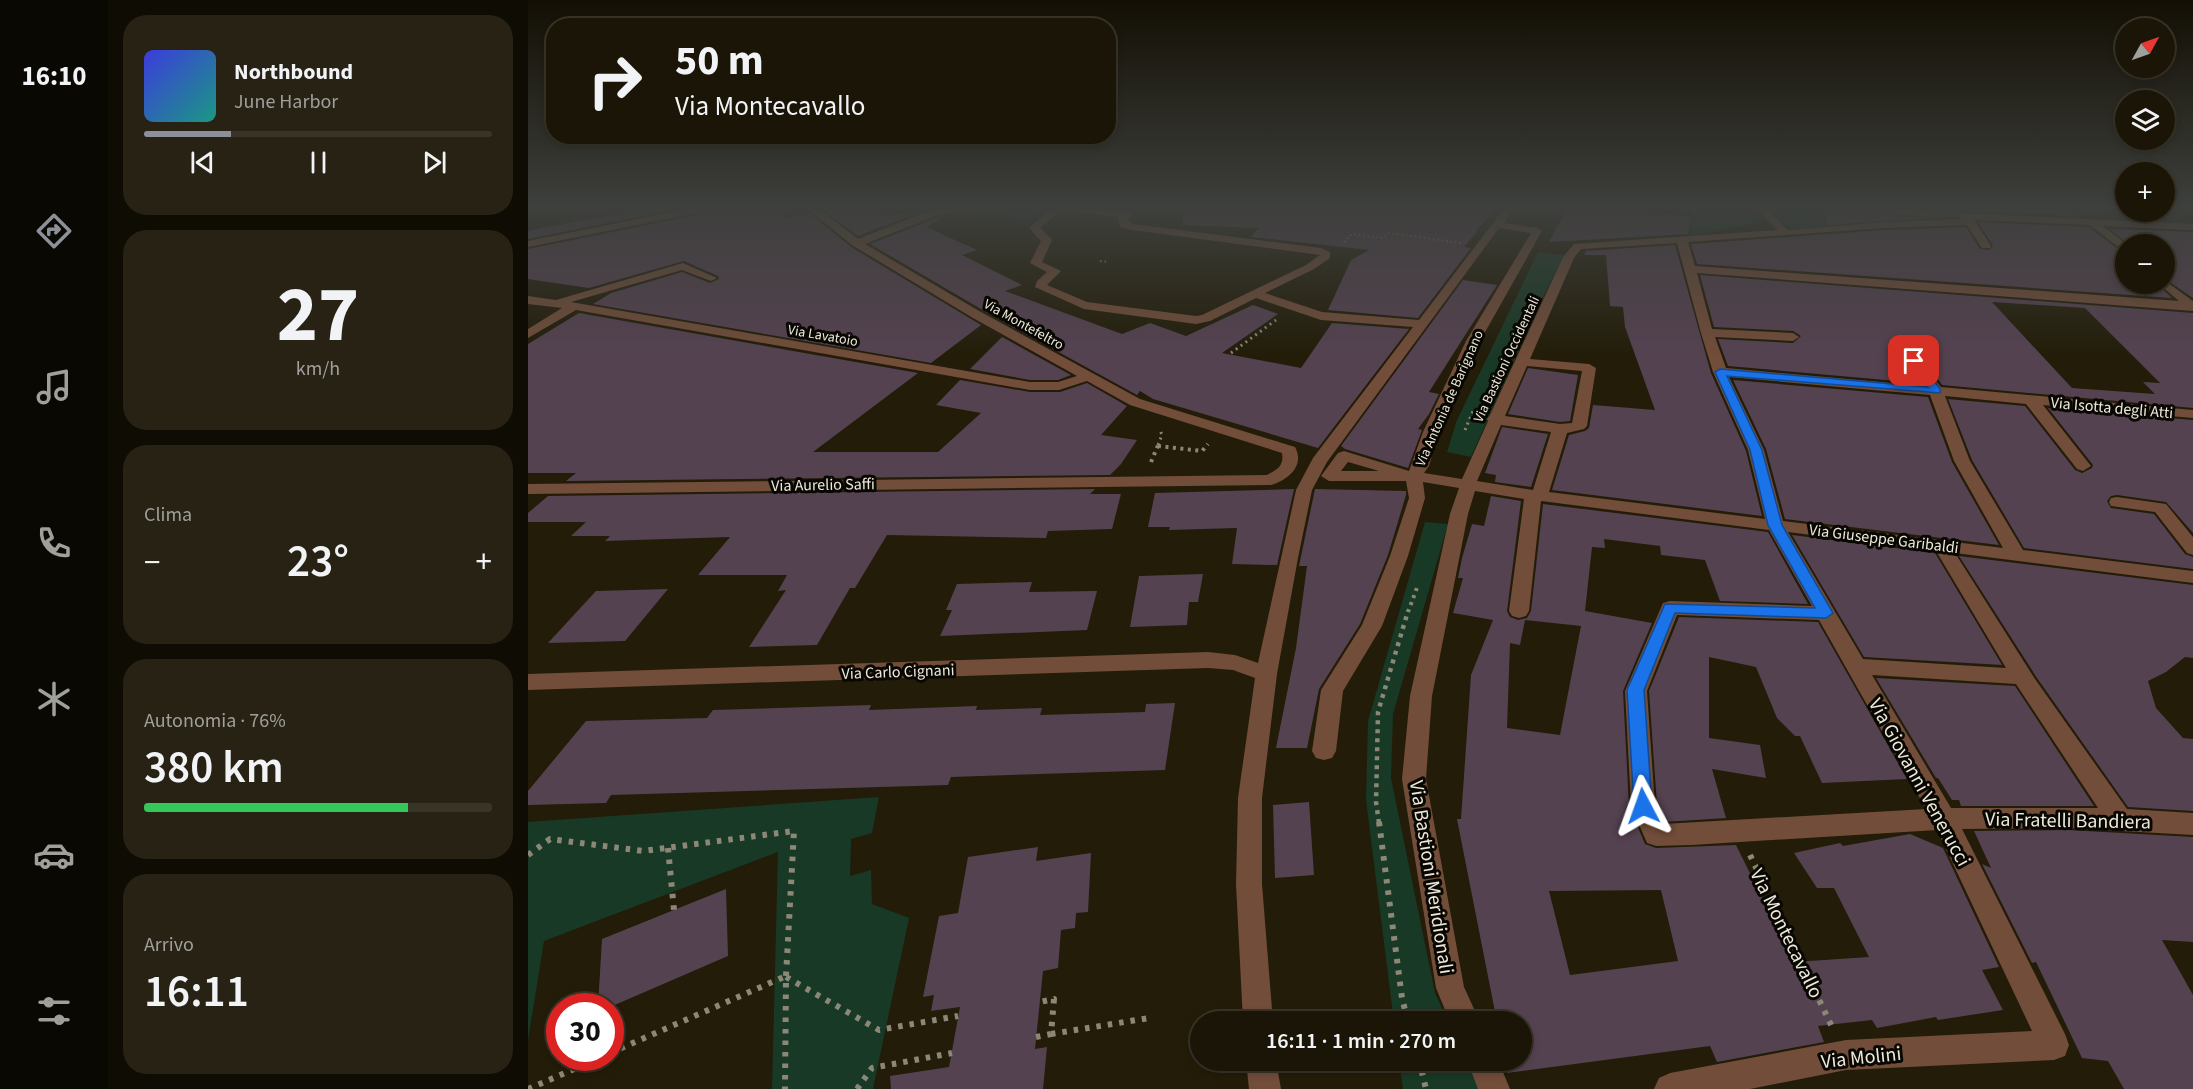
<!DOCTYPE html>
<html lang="it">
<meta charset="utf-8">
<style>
:root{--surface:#1a1506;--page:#272214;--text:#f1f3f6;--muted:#9f9f9b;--line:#383428;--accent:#8c9099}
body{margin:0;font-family:"Source Sans 3",sans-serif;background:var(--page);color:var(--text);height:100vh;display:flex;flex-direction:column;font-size:22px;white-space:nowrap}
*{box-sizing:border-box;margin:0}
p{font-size:20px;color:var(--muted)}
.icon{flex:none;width:33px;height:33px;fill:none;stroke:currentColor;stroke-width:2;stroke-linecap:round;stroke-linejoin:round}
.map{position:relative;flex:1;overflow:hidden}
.side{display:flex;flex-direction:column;gap:15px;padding:15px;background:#0e0c03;width:420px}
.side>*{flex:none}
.top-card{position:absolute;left:18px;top:18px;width:570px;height:126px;border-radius:24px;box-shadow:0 3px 9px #0003,0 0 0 2px var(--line);background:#1a1506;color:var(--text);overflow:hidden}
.needle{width:39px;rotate:50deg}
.tools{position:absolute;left:1587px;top:18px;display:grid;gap:12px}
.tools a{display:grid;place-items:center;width:60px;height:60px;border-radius:50%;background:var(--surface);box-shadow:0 3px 9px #0003,0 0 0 2px var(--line);font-size:30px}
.speed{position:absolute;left:18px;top:993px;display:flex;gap:12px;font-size:30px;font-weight:700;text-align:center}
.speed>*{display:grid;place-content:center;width:78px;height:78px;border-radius:50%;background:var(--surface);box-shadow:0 3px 9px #0003,0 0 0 2px var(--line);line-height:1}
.speed .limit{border:9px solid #d22;background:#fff;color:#111}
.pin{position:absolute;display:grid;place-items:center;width:51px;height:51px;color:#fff;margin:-26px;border-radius:12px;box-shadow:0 3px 9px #0006}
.me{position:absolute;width:66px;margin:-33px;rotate:356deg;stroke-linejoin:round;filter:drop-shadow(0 0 4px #0008)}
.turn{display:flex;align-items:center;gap:21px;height:126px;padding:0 30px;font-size:27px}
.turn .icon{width:78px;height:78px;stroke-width:2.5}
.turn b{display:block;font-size:42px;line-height:51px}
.big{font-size:45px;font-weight:600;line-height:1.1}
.side .card{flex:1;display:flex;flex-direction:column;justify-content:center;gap:9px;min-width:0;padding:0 21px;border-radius:24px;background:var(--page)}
.side .dial{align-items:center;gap:0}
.dial b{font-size:78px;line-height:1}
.song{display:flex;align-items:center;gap:18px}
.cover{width:72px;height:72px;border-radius:9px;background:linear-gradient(135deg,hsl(240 70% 55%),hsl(170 70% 35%))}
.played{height:6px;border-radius:3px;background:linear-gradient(90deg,var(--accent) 25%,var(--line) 25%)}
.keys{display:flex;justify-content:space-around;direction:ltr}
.heat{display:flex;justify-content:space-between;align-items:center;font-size:33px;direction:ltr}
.charge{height:9px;border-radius:4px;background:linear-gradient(90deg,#34c759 76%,var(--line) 0)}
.trip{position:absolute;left:662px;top:1011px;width:342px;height:60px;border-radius:30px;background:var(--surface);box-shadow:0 3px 9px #0003,0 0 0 2px var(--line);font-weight:600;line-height:60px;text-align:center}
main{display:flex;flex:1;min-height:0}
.dock{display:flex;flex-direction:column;width:108px;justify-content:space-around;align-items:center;background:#0a0802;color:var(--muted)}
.dock .icon{width:42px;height:42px}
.dock .on{color:var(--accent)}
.dock b{font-size:27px;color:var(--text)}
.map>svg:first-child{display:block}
.green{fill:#183925}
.building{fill:#554251;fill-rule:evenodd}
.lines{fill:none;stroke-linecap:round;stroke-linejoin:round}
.path-far4{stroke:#8c8777;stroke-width:2;stroke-dasharray:1.5 3;stroke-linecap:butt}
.path-far3{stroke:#8c8777;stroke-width:3;stroke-dasharray:2 4;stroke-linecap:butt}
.path-far2{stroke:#8c8777;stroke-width:4;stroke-dasharray:3 4.5;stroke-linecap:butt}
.path-far1{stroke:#8c8777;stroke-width:4.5;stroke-dasharray:4 5;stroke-linecap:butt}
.path{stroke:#8c8777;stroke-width:6;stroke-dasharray:4.5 7;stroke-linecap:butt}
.minor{fill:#724d39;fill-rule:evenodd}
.route{fill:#1a73e8;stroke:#114b97;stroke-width:1.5}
.labels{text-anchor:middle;stroke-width:6;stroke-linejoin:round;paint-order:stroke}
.far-street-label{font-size:14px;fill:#ece8db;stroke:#090702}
.street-label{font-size:16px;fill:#ece8db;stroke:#090702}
.near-street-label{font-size:20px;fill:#ece8db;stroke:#090702}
</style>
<main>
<nav class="dock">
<b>16:10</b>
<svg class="icon on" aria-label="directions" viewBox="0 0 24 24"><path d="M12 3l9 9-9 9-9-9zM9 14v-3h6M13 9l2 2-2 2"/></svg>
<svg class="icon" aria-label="music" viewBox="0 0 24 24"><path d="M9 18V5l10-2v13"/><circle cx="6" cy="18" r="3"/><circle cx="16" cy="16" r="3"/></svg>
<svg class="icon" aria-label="phone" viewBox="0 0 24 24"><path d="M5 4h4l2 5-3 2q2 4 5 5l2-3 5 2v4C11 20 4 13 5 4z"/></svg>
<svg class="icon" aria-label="climate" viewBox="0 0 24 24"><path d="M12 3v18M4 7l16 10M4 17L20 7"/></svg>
<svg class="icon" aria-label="car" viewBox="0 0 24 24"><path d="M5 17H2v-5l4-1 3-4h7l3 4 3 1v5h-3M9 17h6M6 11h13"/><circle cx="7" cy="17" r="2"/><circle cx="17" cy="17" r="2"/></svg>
<svg class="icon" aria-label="filters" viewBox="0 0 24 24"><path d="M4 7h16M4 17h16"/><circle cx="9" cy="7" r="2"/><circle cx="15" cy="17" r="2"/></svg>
</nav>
<section class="side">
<div class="card">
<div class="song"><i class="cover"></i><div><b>Northbound</b><p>June Harbor</p></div></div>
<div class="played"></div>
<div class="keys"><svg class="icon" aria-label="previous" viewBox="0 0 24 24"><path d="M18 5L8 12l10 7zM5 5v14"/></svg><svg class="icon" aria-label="pause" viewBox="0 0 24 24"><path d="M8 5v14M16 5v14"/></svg><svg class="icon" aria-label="next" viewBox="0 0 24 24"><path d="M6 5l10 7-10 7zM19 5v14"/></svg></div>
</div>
<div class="card dial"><b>27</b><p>km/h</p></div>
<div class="card"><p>Clima</p>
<div class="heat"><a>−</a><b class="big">23°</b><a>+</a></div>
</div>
<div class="card"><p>Autonomia · 76%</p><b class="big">380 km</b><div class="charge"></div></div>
<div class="card"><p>Arrivo</p><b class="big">16:11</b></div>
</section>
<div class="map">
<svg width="1665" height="1089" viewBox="0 0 1665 1089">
<rect width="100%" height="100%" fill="#221c08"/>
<!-- green -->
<g class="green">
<polygon points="451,206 513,206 503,214 508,216 504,220 454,210"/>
<polygon points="1238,206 1420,217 1262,229"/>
<polygon points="1165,208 1224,214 1234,218 1228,223 1161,236"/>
<polygon points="1010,252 1036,255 1013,301 943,457 919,452 929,420"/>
<polygon points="897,522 920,524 865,714 863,778 907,993 920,1021 866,1022 838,800 840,721"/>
<polygon points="351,797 344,833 323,839 322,876 343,870 344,904 381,918 345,1089 244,1089 250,852 16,941 0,1040 0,822"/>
<polygon points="871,1061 939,1061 953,1089 875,1089"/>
</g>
<!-- building -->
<g class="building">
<polygon points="125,206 163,206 0,239 0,231"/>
<polygon points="195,206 255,206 257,218 280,212 323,247 453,325 403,363 65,304 83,293 154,272 182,283 191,279 190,276 156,261 61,288 0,279 0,249 188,211"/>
<polygon points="303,206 384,215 330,236 294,209"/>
<polygon points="655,206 971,206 948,230 950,231 936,247 943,248 890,318 800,310 823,260 841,250 723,237 731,228 655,225"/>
<polygon points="1040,206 1082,206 1163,217 1160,234 1021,242"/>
<polygon points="1369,206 1539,206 1551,216 1432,211 1425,217 1398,218 1405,214 1399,208"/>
<polygon points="1299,211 1397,218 1299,225"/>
<polygon points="409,218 413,218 398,227 449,250 434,255 494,285 477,291 594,334 622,323 658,336 725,305 750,314 694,353 773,368 804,323 881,329 790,448 625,399 612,391 609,395 481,325 470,312 465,316 342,244"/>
<polygon points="1450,222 1561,227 1598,255 1598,284 1629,284 1644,298 1169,264 1163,244 1356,230 1438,227 1452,249 1462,250 1465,245"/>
<polygon points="1582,229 1665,232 1665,298 1636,278 1636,244 1600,244"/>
<polygon points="1147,245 1183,373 1218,451 1234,516 1024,490 1041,435 1057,431 1061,428 1065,405 1127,410 1097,327 1095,307 1082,306 1078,255 1056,255 1058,251"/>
<path d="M1172,275L1665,313V408L1414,385L1393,357L1386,355L1377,361L1392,383L1200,366L1190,339L1265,343L1273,336L1265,331L1186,327ZM1464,302L1557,308L1632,383L1615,382L1627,394L1544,388Z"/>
<polygon points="935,280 969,285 901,392 911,394 901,414 890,429 894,430 880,468 817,449 813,446"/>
<polygon points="51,313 390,373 285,452 410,452 453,413 408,405 432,380 502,392 532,392 559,383 599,406 573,435 609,440 593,464 582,475 38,481 48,473 0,473 0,344"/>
<polygon points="474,337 543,375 530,380 502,380 442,369"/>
<polygon points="1000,368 1050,375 1042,421 1032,422 980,414"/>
<polygon points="1205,380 1400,397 1424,462 1471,545 1257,519 1238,449"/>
<polygon points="1420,399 1497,406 1547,470 1554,473 1564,468 1565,465 1520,408 1665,420 1665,533 1638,502 1589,495 1583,496 1579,501 1583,508 1626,514 1657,554 1665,557 1665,569 1496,548 1444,460"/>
<polygon points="974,427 1020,434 1003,487 967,482 968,475 957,473"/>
<polygon points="567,489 562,494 593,494 584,529 520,531 518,538 359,535 327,588 322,588 289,645 221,647 258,590 250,591 259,575 170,575 202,537 77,541 82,536 43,536 58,522 0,522 0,513 20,496"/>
<polygon points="766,489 749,565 704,564 709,528 641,530 642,527 620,527 627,493"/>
<polygon points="787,489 878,491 878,495 860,555 832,624 791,689 779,748 748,748 768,648 779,566 771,566"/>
<path d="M963,496L993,501L979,611L982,617L990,620L999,618L1003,611L1015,504L1240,532L1280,604L1192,601L1177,560L1133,555L1132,546L1076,539L1077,548L1064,547L1057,611L1124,623L1095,691L1101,806L1117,844L1128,848L1208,845L1266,962L1341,957L1306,888H1289L1266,853L1312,843L1315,846L1382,834L1415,848L1471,967L1454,970L1475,1010L1410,1020L1408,1017L1349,1028L1344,1020L1290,1026L1296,1042L1189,1062L1182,1046L979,1073L976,1060H993V1022H969L929,819H933L943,675L965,620L925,613L935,578H930L934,558L944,524L956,526ZM997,620L1053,626L1032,735L979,728L982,643L992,645ZM1133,890L1150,961L1042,975L1021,891Z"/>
<polygon points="1264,535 1407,553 1474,665 1336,657"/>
<polygon points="1431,556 1665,585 1665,658 1657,657 1638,672 1620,681 1628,708 1655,738 1665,739 1665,811 1600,807 1509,678"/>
<polygon points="675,574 670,602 661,602 659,625 602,627 611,576"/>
<polygon points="504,582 501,592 569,591 559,630 412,636 424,610 418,610 429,584"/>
<polygon points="140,589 97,641 20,643 68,591"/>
<polygon points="1151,617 1290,622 1379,779 1294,783 1272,736 1267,736 1249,718 1228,667 1181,657 1181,738 1232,745 1238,778 1184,769 1198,818 1136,822 1129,805 1121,691"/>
<polygon points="1348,678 1487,686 1566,806 1433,806 1431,800 1424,800 1410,778 1408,778"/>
<polygon points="647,703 637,770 423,777 420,785 83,795 78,803 0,805 0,791 58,721 179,718 185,710 343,705 341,710 449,706 448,710 514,708 512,715 617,712 618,704"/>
<polygon points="781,802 786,875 747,878 745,805"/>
<polygon points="1540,830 1665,837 1665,942 1634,940 1665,995 1665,1089 1596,1089 1580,1061 1554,1058 1508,962 1504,963 1454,864 1463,868 1446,831"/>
<polygon points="510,847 508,861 563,853 560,912 548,913 547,928 533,930 530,968 515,971 507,1049 519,1047 515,1089 363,1089 362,1076 421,1067 432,1007 403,1011 406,995 395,997 411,916 430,913 440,857"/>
<polygon points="198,889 200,956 82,1007 70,1006 74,939"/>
</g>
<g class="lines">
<!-- path-far4 -->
<g class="path-far4">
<polyline points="1164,206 1174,210"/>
<polyline points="816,242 824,234 855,238 861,233 933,243"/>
<polyline points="572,261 581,262"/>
</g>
<!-- path-far3 -->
<g class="path-far3">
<polyline points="703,353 748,320"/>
<polyline points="937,430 946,409"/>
<polyline points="630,445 634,435 632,430"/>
</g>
<!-- path-far2 -->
<g class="path-far2">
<polyline points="630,446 674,451 680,444"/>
<polyline points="623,462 631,443"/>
<polyline points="880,612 890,585"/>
</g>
<!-- path-far1 -->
<polyline class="path-far1" points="851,823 848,802 850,712 880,611"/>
<!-- path -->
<g class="path">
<polyline points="851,822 874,998 880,1022"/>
<polyline points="140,848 146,910"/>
<polyline points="0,855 22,839 115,851 266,831 258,976 257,1089"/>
<polyline points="1222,855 1305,1029"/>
<polyline points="258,977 351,1030 430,1016"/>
<polyline points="523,1034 621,1018"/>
<polyline points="508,1037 523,1034 526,999 512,1002"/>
<polyline points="82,1053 258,976"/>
<polyline points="891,1060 898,1089"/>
<polyline points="0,1089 72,1058"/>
<polyline points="329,1089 344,1068 424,1053"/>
</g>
<!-- minor -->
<g class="minor">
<polygon points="174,206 193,206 188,209 0,247 0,241"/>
<path d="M276,206H287L330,239L406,209L442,207V211L412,214L337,244L453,312L612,399L767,447C777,465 761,480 743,485L0,494V484L739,475C750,469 756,466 754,453L602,405L559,381L531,390H502L48,310L0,338V329L34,308L0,304V296L28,300L155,263L189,278L183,281L154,270L43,302L502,382H530L549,376L445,318L324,245Z"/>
<path d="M526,206L600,212L605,215L599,220L605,224L793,248L802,252V258L786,269L737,293L794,312L891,320L978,206H988L976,223L1009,228L1014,231L952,341L911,432L901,466L896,473L934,479L960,421L959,419L962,415L1035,257L1046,244L1249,230L1226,206H1236L1260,230L1356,222L1435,219L1427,216L1432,213L1665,224V230L1575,226L1598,244V253L1562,225L1446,220L1463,246L1462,248H1454L1439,225L1356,228L1160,242L1167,266L1651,301L1631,284H1636V280L1665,301V311L1169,273L1184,329L1265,333L1271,337L1265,341L1187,337L1198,368L1397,386L1379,361L1386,357L1391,358L1413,387L1665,410V418L1515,405L1563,466L1555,471L1549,469L1498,404L1417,396L1442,461L1495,550L1665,571V583L1427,553L1507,679L1599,809L1665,813V835L1540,828L1434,829L1537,1034L1541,1045L1537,1056L1526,1060L1318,1070L1222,1089H1126L1131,1078L1142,1073L1318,1040L1504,1031L1409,830L1164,845L1128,846L1119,843L1103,806L1097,691L1135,603L1142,601L1284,606L1241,530L1013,501L1001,611L998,616L991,618L984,616L981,611L996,499L947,491L940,514L904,696L898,779L936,987L952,1022H922L908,988L874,779L882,696L922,514L931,488L895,482L897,498L880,556L854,626L815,691L808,751L804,758L796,760L788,758L784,751L793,690L834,625L862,556L881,498L878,481H801L793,476L810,453L816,451L881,471L895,432L938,341L1003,233L971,228L799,462L784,490L770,558L749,674L734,798V884L745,1022H715L708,884L710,798L727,678L705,670L680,668L0,690V674L680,652L707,655L730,663L768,490L785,458L885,327L793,320L728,298L682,321L668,324L556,309L507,287L509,281L519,272L502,263L513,241L501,228ZM533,210L590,217L589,219L593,227L604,230L792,255L778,265L674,315L668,316L559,302L519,285L533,271L514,262L524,240L512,228ZM1149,243L1173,333L1185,372L1220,450L1237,519L1021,492L1039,433L1056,429L1059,426L1068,368L1061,364L1002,359L1046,258L1053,249ZM999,366L1054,371L1044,423L1032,424L977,416ZM1201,377L1402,395L1426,461L1475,548L1255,521L1236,450ZM973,425L1023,432L1005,490L949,481ZM820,462L851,471H813ZM1260,532L1408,551L1478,668L1335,659ZM1149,615L1291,620L1398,809L1135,824L1127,806L1119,691ZM1344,675L1488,684L1570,808H1423Z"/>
<path d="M1188,206H1218C1211,211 1195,211 1188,206Z"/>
<polygon points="1293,206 1338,206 1398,210 1403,213 1398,216 1298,209"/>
<polygon points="1589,497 1638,504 1665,537 1665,555 1659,553 1627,512 1583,506 1581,502 1583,498"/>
<polygon points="718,1060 748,1060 753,1089 721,1089"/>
<polygon points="939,1060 970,1060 982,1089 950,1089"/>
</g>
</g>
<!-- sky -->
<linearGradient id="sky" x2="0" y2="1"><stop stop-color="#130f04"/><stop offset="0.58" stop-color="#3e403d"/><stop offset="1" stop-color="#3e403d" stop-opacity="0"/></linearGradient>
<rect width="1665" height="358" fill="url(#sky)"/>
<!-- route -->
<polygon class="route" points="1386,358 1390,359 1412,389 1412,393 1199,376 1234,450 1254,525 1305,613 1298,618 1147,613 1116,690 1124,806 1122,812 1115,814 1109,812 1106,806 1099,690 1137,604 1287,608 1240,525 1222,450 1187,372 1192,369 1400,387 1381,361"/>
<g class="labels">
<!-- far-street labels -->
<g class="far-street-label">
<text transform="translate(496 324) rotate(29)" y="5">Via Montefeltro</text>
<text transform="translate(295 335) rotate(10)" y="5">Via Lavatoio</text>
<text transform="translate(978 359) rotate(-65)" y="5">Via Bastioni Occidentali</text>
<text transform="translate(921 398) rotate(-66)" y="5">Via Antonia de Barignano</text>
</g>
<!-- street labels -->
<g class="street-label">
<text transform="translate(1584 407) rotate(5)" y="6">Via Isotta degli Atti</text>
<text transform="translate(295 484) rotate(-1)" y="6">Via Aurelio Saffi</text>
<text transform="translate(1356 538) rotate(7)" y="6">Via Giuseppe Garibaldi</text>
<text transform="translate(370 671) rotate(-2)" y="6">Via Carlo Cignani</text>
</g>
<!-- near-street labels -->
<g class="near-street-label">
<text transform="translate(1392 782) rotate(61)" y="7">Via Giovanni Venerucci</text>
<text transform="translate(1540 820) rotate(1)" y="7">Via Fratelli Bandiera</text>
<text transform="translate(904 877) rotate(81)" y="7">Via Bastioni Meridionali</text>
<text transform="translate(1259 933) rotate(64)" y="7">Via Montecavallo</text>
<text transform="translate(1333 1057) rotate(-6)" y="7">Via Molini</text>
</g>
</g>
</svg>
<div class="tools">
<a><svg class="needle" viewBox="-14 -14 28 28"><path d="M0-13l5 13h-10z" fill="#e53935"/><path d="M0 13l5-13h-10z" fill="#9f9f9b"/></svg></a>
<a><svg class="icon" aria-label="layers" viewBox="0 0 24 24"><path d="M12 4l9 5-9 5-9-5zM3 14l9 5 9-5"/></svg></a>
<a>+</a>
<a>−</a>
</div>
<div class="speed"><div class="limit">30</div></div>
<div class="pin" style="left:1386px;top:361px;background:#d93025"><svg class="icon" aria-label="arrive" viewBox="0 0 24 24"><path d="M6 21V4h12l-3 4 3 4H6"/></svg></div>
<svg class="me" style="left:1115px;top:806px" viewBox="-20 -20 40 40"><path d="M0-17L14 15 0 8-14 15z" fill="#1a73e8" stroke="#fff" stroke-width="4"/></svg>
<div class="trip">16:11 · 1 min · 270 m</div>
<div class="top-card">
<div class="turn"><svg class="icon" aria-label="right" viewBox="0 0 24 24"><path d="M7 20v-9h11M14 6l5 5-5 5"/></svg><div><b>50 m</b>Via Montecavallo</div></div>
</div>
</div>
</main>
